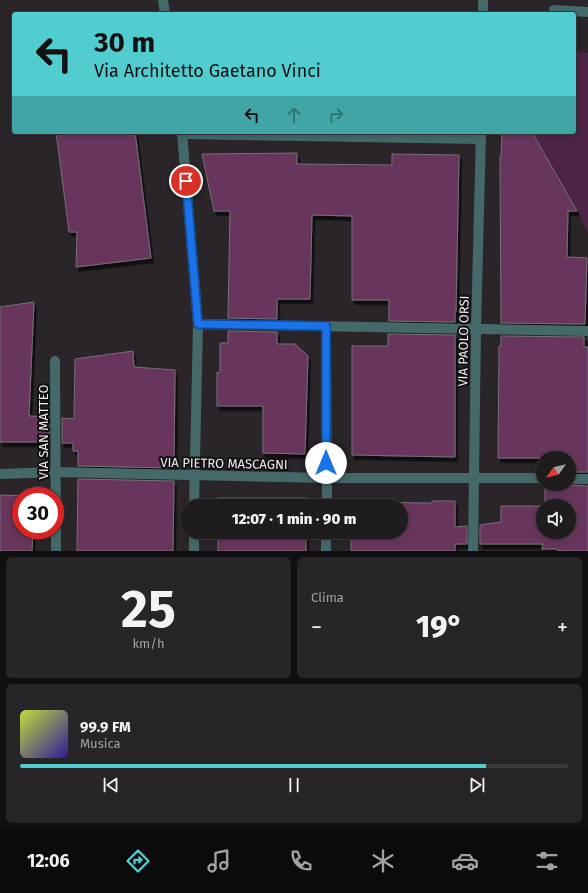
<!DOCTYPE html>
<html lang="it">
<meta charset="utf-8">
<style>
:root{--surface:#1f1c1e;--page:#272527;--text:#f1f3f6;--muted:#a1a1a4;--line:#3c3a3c;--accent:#52cdcf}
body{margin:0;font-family:"Fira Sans",sans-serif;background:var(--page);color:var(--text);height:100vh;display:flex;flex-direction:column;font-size:15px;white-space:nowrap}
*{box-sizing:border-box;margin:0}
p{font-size:13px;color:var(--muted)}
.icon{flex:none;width:22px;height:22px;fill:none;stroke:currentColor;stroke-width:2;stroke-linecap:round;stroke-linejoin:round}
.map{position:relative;height:551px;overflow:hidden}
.sheet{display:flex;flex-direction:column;gap:6px;padding:6px;background:#110f10;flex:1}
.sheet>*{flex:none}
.guide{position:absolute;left:12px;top:12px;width:564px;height:122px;border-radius:4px;box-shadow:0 2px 6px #0003,0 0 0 1px var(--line);background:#52cdcf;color:#111;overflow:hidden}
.needle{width:26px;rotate:236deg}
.buttons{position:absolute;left:536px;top:451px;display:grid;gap:8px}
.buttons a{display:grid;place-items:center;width:40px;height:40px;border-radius:50%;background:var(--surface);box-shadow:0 2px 6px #0003,0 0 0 1px var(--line);font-size:20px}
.speed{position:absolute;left:12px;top:487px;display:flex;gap:8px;font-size:20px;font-weight:700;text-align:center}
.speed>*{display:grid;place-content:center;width:52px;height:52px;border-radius:50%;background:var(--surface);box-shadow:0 2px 6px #0003,0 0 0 1px var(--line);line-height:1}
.speed .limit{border:6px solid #d22;background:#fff;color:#111}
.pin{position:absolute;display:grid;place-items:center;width:34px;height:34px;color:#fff;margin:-17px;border:2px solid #fff;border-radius:50%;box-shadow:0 1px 4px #0007}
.me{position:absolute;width:44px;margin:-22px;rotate:0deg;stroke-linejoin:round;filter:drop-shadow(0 0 3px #0008)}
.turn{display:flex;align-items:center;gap:14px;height:84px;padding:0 16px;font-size:18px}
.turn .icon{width:52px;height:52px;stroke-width:2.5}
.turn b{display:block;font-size:28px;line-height:34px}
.lanes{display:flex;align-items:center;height:38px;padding:0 16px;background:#0003;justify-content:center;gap:20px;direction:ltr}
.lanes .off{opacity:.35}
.big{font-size:30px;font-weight:800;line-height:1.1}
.sheet .widget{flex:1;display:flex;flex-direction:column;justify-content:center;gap:6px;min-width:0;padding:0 14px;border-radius:6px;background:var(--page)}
.sheet .dial{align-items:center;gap:0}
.dial b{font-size:52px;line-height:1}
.song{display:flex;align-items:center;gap:12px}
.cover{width:48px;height:48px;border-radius:6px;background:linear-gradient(135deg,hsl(70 70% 55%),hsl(250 70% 35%))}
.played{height:4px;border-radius:2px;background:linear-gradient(90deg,var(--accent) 85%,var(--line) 85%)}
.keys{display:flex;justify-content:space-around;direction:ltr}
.heat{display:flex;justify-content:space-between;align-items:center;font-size:22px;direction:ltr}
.sheet .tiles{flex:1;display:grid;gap:6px;grid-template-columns:1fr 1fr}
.widget:last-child{grid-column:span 2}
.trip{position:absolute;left:180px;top:499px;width:228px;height:40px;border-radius:20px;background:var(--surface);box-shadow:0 2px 6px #0003,0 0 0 1px var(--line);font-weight:800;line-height:40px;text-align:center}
.tab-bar{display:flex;height:64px;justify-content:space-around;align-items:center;background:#0c0b0c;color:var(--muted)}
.tab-bar .icon{width:28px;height:28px}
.tab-bar .selected{color:var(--accent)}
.tab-bar b{font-size:18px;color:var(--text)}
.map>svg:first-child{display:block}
.green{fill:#4e2445}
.building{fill:#67345c;stroke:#767174;filter:url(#shadow)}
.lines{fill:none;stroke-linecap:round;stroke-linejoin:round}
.minor{stroke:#456969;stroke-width:10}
.route-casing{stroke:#114b97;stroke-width:10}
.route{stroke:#1a73e8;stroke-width:7}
.labels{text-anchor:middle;stroke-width:4;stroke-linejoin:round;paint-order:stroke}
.street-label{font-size:13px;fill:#f1eef0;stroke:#110f10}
</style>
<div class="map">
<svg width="588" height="551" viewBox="0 0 588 551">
<defs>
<filter id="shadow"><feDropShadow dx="2.5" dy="4.5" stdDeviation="0" flood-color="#0009"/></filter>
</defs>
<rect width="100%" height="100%" fill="#292528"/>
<!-- green -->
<polygon class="green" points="574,52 588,53 588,234 577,211 532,132 574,132"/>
<!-- building -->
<g class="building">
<polygon points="56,132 135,132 151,258 76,267 77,232 69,232"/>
<polygon points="502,132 532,132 577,211 568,211 567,257 587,258 585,324 501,323 500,156 501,156"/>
<polygon points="297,153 297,164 392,165 392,154 459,155 456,312 455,312 455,322 389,321 389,300 352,300 352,216 312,215 310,299 277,299 277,319 228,318 230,211 214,211 202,154"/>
<polygon points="34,302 29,416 49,417 49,442 0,442 0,307"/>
<polygon points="228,331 277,332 277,344 295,344 308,356 305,454 263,453 263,406 217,406 217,372 220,373 220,343 228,343"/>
<polygon points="388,334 455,335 455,457 352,455 352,346 388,346"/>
<polygon points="501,336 584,337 584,347 588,347 588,472 569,472 569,458 498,458 499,346 501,346"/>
<polygon points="133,351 134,367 175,370 174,468 78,466 78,451 73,451 73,443 62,443 62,418 74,419 75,359"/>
<polygon points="78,479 174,481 173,551 77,551"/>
<polygon points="545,484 588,486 588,551 558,551 558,549 542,549 543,544 480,544 480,525 501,522 501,506 543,506 543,532 569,532 569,506 545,506"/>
<polygon points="0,495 33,496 21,496 21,530 33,530 32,551 0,551"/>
<rect x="218" y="498" width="88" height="8"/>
<polygon points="432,501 455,501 455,527 467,526 467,544 455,544 455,551 351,551 351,532 401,532 401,506 351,506 351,502 432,503"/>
<rect x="218" y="532" width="88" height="19"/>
</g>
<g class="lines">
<!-- minor -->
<g class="minor">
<polyline points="163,0 165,14"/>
<polyline points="554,10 588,12"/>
<polyline points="483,14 483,0"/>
<polyline points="182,132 198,324 194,506"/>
<polyline points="182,134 481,139"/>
<polyline points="198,324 588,331"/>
<polyline points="326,326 327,506"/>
<polyline points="55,361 56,551"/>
<polyline points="0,474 56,472 327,478 543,478"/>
<polyline points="569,479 588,479"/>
<polyline points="194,551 194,532"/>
<polyline points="326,551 326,532"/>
<polyline points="473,551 476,329 481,132"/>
</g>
</g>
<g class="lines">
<defs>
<polyline id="route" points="186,181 198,324 326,326 326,463"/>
</defs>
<!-- route casing -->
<use href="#route" class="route-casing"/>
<!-- route -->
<use href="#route" class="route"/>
</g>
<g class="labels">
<!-- street labels -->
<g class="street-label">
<text transform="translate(463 341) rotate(-89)" y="5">VIA PAOLO ORSI</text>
<text transform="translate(43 432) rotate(-90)" y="5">VIA SAN MATTEO</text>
<text transform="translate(224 463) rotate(1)" y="5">VIA PIETRO MASCAGNI</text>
</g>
</g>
</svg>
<div class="buttons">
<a><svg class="needle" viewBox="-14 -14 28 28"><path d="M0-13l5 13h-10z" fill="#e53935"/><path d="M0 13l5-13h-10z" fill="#a1a1a4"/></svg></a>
<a><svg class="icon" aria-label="sound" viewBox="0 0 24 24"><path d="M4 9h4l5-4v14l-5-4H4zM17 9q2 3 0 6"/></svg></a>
</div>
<div class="speed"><div class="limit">30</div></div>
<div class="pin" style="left:186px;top:181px;background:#d93025"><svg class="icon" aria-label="arrive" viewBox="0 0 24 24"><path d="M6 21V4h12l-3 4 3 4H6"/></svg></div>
<svg class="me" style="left:326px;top:463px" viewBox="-20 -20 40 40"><circle r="19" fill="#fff"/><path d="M0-13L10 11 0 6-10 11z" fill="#1a73e8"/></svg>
<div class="trip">12:07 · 1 min · 90 m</div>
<div class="guide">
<div class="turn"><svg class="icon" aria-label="left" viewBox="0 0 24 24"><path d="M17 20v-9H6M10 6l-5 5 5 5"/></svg><div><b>30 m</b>Via Architetto Gaetano Vinci</div></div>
<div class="lanes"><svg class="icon" aria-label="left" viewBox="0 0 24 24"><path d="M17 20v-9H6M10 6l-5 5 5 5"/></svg><svg class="icon off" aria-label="ahead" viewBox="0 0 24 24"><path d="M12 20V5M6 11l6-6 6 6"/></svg><svg class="icon off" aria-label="right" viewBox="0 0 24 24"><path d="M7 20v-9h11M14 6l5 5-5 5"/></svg></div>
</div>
</div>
<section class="sheet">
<div class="tiles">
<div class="widget dial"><b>25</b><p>km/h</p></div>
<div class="widget"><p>Clima</p>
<div class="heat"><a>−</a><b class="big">19°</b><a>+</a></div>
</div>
<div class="widget">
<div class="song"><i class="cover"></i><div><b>99.9 FM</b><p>Musica</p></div></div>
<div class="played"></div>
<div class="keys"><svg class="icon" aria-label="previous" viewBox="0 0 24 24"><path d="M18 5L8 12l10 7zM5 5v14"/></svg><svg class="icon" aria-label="pause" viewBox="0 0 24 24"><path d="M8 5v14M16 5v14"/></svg><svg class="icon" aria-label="next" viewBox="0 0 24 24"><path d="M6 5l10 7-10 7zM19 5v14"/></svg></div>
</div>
</div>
</section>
<nav class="tab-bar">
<b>12:06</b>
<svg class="icon selected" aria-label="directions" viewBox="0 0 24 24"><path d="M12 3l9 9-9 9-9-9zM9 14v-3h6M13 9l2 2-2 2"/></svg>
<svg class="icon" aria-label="music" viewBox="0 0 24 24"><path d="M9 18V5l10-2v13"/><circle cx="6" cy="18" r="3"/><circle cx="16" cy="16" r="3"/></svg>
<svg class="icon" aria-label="phone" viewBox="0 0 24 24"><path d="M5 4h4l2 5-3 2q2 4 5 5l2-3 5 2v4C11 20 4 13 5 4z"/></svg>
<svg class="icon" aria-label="climate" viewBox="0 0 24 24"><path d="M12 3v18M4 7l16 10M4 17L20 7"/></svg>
<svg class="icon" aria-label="car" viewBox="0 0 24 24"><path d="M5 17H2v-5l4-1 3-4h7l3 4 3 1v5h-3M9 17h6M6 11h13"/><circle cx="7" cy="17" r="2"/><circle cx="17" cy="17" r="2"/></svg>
<svg class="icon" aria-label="filters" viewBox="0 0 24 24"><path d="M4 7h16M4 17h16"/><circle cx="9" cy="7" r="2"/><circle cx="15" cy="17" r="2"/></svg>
</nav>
